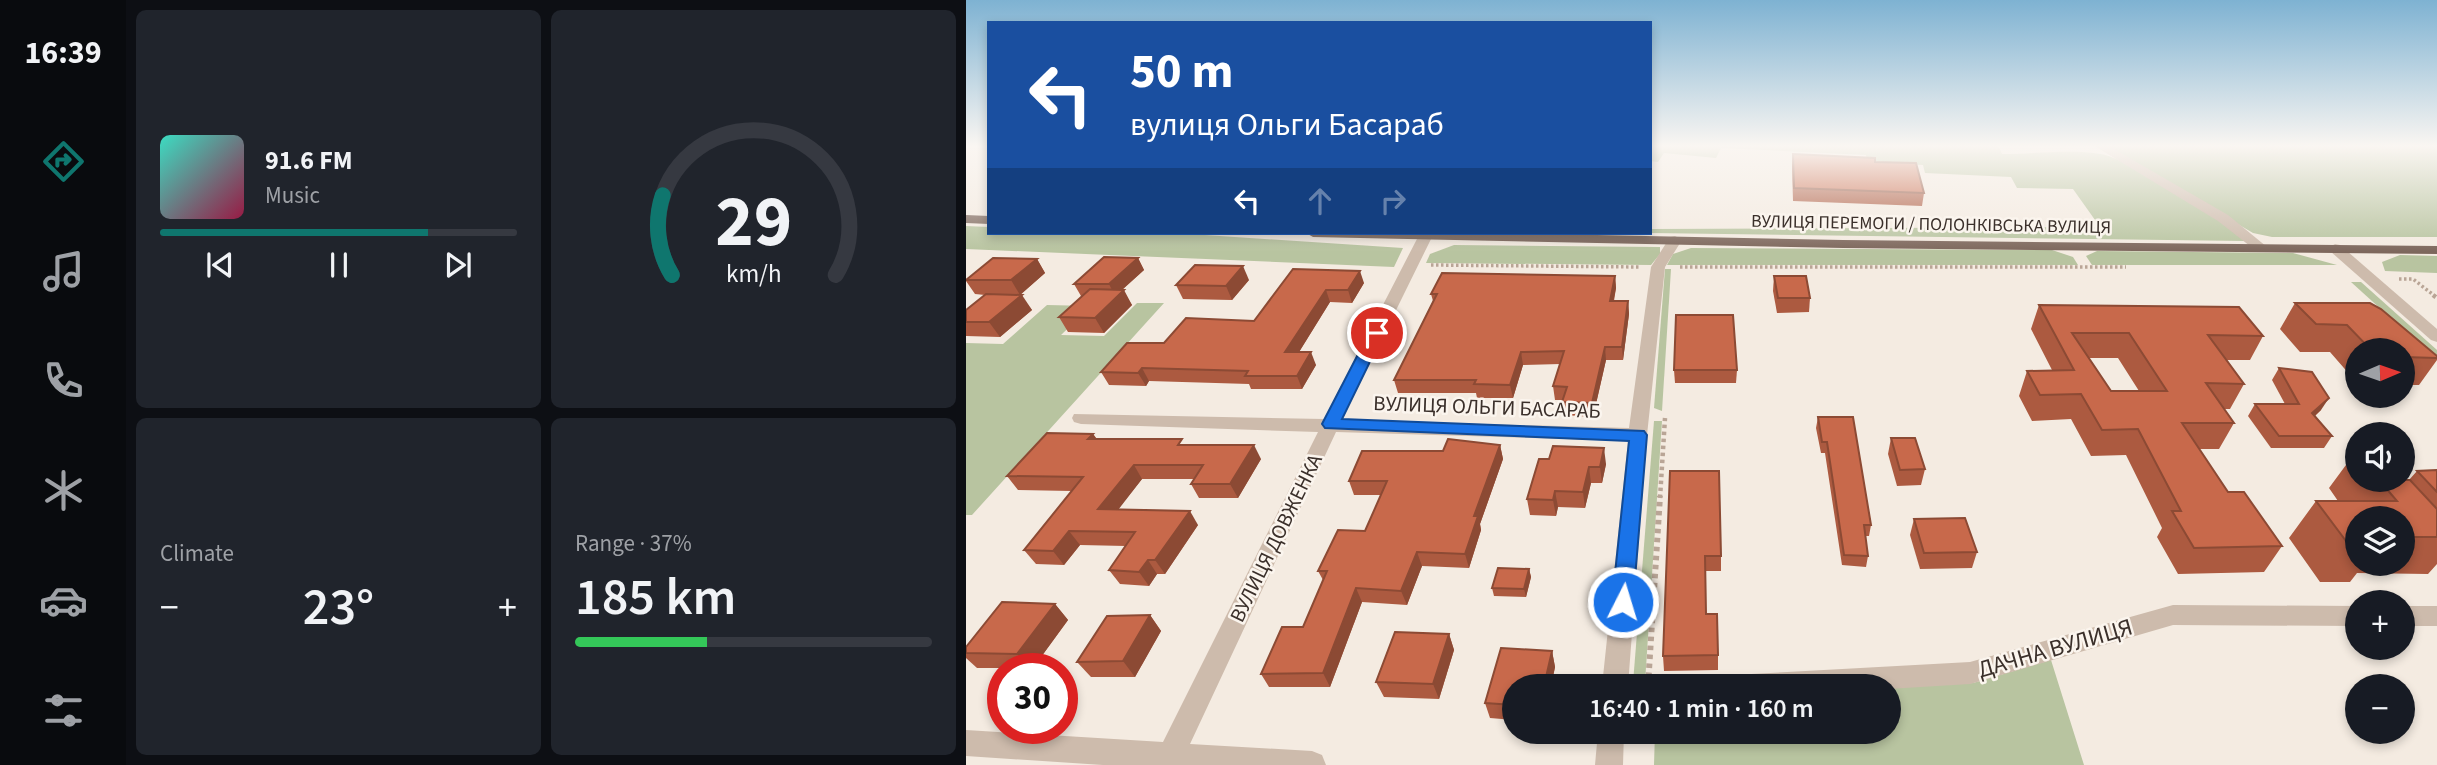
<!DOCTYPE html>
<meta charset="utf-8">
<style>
:root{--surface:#171b24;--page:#20242c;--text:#f1f3f6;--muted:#9ea1a6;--line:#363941;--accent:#0f766e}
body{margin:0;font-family:"Source Sans 3",sans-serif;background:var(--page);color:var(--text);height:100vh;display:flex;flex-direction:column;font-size:26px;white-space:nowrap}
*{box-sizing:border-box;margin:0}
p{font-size:23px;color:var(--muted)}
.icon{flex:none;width:38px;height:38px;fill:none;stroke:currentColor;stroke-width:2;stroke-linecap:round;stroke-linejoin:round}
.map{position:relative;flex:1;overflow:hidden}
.panel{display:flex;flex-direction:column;gap:10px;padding:10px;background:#0d0f14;width:840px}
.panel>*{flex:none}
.guide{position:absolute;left:21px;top:21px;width:665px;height:214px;border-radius:0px;box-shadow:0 4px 10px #0003;background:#1a4fa0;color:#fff;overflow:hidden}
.needle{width:46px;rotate:88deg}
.fabs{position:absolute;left:1379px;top:338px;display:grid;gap:14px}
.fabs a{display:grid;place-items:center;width:70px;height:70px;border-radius:50%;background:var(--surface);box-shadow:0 4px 10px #0003;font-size:35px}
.speed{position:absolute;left:21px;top:653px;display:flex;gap:14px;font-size:35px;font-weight:700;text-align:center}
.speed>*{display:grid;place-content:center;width:91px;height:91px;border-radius:50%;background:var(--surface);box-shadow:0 4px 10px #0003;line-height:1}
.speed .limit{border:10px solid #d22;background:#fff;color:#111}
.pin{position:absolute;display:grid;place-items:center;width:60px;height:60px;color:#fff;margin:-30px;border:4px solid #fff;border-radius:50%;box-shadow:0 2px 7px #0007}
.me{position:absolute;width:77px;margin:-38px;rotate:5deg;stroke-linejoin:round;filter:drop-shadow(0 0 5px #0008)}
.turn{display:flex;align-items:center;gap:24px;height:147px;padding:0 28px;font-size:32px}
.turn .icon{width:91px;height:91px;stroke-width:2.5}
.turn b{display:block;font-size:49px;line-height:60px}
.lanes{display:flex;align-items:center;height:66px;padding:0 28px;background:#0003;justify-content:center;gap:35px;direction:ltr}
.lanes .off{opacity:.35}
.big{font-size:52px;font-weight:600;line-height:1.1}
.panel .widget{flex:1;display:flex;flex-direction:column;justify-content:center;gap:10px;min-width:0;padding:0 24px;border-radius:10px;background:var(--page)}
.panel .dial{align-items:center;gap:0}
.dial svg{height:182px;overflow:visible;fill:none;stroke:var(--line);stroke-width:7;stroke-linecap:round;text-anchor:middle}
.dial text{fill:var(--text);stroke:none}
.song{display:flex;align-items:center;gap:21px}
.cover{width:84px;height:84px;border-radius:10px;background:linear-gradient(135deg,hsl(170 70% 55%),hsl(340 70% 35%))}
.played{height:7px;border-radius:4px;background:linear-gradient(90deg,var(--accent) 75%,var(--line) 75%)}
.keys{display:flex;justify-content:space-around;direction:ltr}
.heat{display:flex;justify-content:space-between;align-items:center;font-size:38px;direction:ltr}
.charge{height:10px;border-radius:5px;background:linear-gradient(90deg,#34c759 37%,var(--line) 0)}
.panel .tiles{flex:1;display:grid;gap:10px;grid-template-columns:repeat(2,1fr)}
.trip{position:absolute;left:536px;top:674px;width:399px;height:70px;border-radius:35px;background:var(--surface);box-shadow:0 4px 10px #0003;font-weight:600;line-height:70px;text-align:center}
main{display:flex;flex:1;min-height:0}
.dock{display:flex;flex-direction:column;width:126px;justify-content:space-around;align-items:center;background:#090b0e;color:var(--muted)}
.dock .icon{width:49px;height:49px}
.dock .selected{color:var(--accent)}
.dock b{font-size:32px;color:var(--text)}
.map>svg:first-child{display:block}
.green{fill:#b8c4a0}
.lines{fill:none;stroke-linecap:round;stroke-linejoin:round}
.path-far2{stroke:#b9a596;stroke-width:3.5;stroke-dasharray:2.5 2.5;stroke-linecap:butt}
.path-far1{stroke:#b9a596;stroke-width:4.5;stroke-dasharray:3.5 3.5;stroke-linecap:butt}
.path{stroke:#b9a596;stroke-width:6;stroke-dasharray:4.5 4.5;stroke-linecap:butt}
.minor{fill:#cdbbac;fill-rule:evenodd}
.major{fill:#7d675c;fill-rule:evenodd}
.wall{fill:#ac5a40;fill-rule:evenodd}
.shaded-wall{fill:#8c4a34}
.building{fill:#c8694b;stroke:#8c4a34;stroke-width:2;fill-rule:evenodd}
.route{fill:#1a73e8;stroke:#114b97;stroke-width:2}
.labels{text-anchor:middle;stroke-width:5;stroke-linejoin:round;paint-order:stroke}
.far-street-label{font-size:18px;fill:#3b302b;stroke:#fbf5ee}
.street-label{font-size:21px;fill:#3b302b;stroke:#fbf5ee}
.near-street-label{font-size:24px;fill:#3b302b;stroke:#fbf5ee}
</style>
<main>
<nav class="dock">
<b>16:39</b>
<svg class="icon selected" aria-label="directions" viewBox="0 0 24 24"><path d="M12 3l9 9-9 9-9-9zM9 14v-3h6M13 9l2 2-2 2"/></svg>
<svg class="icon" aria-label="music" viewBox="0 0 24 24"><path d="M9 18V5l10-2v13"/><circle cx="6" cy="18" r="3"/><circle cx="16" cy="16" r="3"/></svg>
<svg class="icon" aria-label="phone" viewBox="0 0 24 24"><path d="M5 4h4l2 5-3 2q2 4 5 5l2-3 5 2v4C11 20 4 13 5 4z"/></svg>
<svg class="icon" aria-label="climate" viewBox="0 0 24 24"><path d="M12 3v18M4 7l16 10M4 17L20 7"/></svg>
<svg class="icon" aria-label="car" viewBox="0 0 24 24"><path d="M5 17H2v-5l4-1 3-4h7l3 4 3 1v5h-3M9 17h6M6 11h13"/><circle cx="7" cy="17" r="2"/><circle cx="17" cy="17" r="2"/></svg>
<svg class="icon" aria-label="filters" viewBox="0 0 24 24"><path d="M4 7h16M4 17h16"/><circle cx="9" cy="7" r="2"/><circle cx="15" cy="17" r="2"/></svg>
</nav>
<section class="panel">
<div class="tiles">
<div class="widget">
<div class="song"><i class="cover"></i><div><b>91.6 FM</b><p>Music</p></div></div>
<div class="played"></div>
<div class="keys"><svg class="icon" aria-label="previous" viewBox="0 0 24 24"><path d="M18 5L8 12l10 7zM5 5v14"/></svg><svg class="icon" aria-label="pause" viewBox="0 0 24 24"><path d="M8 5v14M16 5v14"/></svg><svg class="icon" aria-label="next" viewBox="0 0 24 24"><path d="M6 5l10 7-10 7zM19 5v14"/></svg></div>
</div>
<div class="widget dial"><svg viewBox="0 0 100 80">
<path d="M14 69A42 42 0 1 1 86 69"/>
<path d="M14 69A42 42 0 0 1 10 34" stroke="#0f766e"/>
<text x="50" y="56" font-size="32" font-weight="700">29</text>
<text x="50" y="72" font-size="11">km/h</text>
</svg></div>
<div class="widget"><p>Climate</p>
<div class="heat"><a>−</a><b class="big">23°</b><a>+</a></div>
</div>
<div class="widget"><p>Range · 37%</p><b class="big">185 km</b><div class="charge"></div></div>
</div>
</section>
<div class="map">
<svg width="1471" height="765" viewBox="0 0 1471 765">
<rect width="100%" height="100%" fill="#f4ebe1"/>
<!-- green -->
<g class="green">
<path d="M684,145H1032L1036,154C1068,154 1104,149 1135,154C1161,158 1258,221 1279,241L684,233V229L1134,227L1107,189L1051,188L1045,177L959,173L957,165L901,162L900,155L755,148L750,158L698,153L692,162L684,161Z"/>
<polygon points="1137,145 1471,145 1471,237 1306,237 1287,233"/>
<polygon points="0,226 23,227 23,233 209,233 437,248 428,267 0,249"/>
<polygon points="488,245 694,247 694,254 685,265 460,263 464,254"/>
<polygon points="725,248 1086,250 1107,257 1112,265 701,265 707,254"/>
<polygon points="1131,251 1327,253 1371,265 1126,265 1120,256"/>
<polygon points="1434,255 1471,256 1471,273 1419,271 1416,262"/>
<polygon points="699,269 705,269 696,411 688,408"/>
<polygon points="1385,282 1395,282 1471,350 1471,360"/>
<polygon points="171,303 198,303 6,515 0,515 0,343 37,344 81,305 125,306 95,335 138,336"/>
<polygon points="688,421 696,421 679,683 667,683"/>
<polygon points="1085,660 1118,765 688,765 689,732 922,732 922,688 1007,683"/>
</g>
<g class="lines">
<!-- path-far2 -->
<g class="path-far2">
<polyline points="465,265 673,267"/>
<polyline points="714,267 1160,267"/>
<polyline points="1433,279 1447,279 1470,297"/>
</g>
<!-- path-far1 -->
<g class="path-far1">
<polyline points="1467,295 1471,298"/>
<polyline points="694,498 699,418"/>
</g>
<!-- path -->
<polyline class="path" points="682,686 694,496"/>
<!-- minor -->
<g class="minor">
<polygon points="1127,145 1141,145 1262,215 1301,247 1294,251 1289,250 1252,221"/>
<polygon points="459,233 466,237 376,420 663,428 685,267 704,237 709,236 716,240 699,267 681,435 662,686 636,686 662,441 370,432 224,744 346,751 356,755 360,765 137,765 0,756 0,730 197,742 352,432 115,424 108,422 106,418 108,414 358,419 452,237"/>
<polygon points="1369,244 1374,245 1471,329 1471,342 1465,340 1364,251 1362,248"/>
<polygon points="1207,605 1391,606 1391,626 1207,625 1004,684 922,689 922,686 772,686 776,678 785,674 1004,662"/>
<rect x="1437" y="606" width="34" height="20"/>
<polygon points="632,732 658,732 657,765 629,765"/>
</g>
<!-- major -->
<g class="major">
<polygon points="0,215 23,216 23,224 0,223"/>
<polygon points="340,233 534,233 877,240 1471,246 1471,254 877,248 347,237"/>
</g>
</g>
<!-- wall -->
<g class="wall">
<polygon points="827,154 909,162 958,193 956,206 827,201 826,166"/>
<polygon points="172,258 178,270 156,290 166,305 138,333 102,332 93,317 117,296 115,296 108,284"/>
<polygon points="71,259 79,273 54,295 66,310 34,337 0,336 0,310 19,295 9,294 0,281 0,279"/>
<polygon points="327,269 398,283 386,303 364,302 333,352 350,365 336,389 285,389 283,384 183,381 180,386 143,385 135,372 198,343 288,321"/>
<polygon points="649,276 650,288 648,301 662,301 663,314 657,360 640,360 627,417 598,415 597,400 589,400 587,386 594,364 557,365 547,398 511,398 510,393 432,393 428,380 467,301 465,294"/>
<polygon points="808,276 844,298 843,312 811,313 807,291"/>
<polygon points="283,280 266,300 217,299 210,285"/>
<polygon points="1329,303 1471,356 1471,360 1453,385 1437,385 1437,350 1391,350 1391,383 1364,352 1334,352 1314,329"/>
<path d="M1073,305L1297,336L1284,360H1261L1278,384L1264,409H1258L1268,423L1253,449H1233L1262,492L1316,546L1298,572L1212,574L1191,537L1196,528L1160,455L1125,456L1105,419L1066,421L1053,396L1061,371L1086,370L1065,329ZM1123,358H1152L1173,391H1145Z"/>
<polygon points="1313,368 1355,410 1349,416 1366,436 1358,448 1305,448 1282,416 1289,404 1319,404 1306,380"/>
<polygon points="708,370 771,370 770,383 709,383"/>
<polygon points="852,417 905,525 903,536 899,536 902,556 900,567 876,565 859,453 855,453 850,428"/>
<polygon points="127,434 131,439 219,445 295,459 272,498 233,498 225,484 228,479 176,479 152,509 232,525 199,574 191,574 183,586 154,584 143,570 160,546 114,545 98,565 70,564 58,550 106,491 52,490 41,476"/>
<polygon points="925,438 959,469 955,485 931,486 922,454"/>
<polygon points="534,445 537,459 514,524 515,530 503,568 456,566 441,605 396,602 364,687 303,687 295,674 337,627 357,580 352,571 399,531 415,495 388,495 383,481 477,451"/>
<path d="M1391,450V480H1443L1451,471L1471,470V564L1462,574L1391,573L1384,582H1354L1323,538L1350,501H1372L1363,488ZM1391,518H1437V564H1391Z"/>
<polygon points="573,459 640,464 636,483 625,483 619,508 592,507 590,516 564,515 561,499"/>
<polygon points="704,471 755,556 755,571 739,571 740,614 752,655 752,670 698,671 697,656"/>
<polygon points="948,519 1011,552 1006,568 954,569 944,535"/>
<polygon points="563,569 565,577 560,597 528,596 526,588"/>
<polygon points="89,604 102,620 67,668 11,668 0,658 0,647"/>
<polygon points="184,615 195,631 169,677 125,677 111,662"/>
<polygon points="483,634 488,650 473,699 418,697 410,682"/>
<polygon points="535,648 586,651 589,667 585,686 548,686 548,720 524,718 519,703"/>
</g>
<!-- shaded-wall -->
<g class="shaded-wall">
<polygon points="172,258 178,270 149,296 143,284"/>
<polygon points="71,259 79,273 54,295 45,280"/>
<polygon points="277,266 283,280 266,300 260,286"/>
<polygon points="394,271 398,283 386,303 382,290"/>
<polygon points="649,276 650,288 645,313 644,301"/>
<polygon points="158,290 166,305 138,333 129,318"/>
<polygon points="360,290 364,302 325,365 319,352"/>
<polygon points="56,295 66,310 34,337 23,322"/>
<polygon points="662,301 663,314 657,360 656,347"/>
<polygon points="639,347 640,360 627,417 626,403"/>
<polygon points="345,352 350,365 336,389 331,376"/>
<polygon points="555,352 557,365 547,398 544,385"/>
<polygon points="176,368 183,381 180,386 172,373"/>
<polygon points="1363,398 1355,410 1338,425 1346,413"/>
<polygon points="127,434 136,447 122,439"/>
<polygon points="288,445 295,459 272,498 264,484"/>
<polygon points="534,445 537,459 514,524 515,530 503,568 499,554 508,516"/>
<polygon points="638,448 640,464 636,483 634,467"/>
<polygon points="168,465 176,479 142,523 132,509"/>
<polygon points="623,467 625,483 619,508 617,492"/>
<polygon points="589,491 592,507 590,516 587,500"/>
<polygon points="224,511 232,525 199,574 189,560"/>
<polygon points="103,531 114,545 98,565 87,551"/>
<polygon points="451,552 456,566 441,605 435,591"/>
<polygon points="182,560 191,574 183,586 173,572"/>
<polygon points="563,569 565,577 560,597 558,589"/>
<polygon points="390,588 396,602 364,687 357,673"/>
<polygon points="89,604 102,620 67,668 65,668 51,654"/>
<polygon points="184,615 195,631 169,677 157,661"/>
<polygon points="483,634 488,650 473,699 467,684"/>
<polygon points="586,651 589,667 585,686 578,686"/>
</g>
<!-- building -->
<g class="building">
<polygon points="827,154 909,158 909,162 950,163 958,193 828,188"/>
<polygon points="138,257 172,258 143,284 108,284"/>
<polygon points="27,258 71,259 45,280 0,280"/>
<polygon points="229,265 277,266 260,286 210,285"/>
<polygon points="327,269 394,271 382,290 360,290 319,352 345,352 331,376 279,376 282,371 176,368 172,373 135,372 161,343 198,343 220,318 288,321"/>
<polygon points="476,273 649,276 644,301 662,301 656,347 639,347 626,403 596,402 601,387 587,386 598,351 555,352 544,385 508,384 510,380 428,380 471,294 465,294"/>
<polygon points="808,276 840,276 844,298 812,298"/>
<polygon points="124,289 158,290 129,318 93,317"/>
<polygon points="20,294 56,295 23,322 0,322 0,310"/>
<polygon points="1329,303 1404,303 1415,309 1471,356 1471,358 1437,357 1437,350 1405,350 1381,325 1350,324"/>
<path d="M1073,305L1273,307L1297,336L1242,335L1278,384L1240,383L1268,423H1216L1262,492H1278L1316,546L1228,548L1206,511H1215L1172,429L1136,430L1115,394L1074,395L1061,371L1108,370ZM1106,333H1163L1201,391H1145Z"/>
<polygon points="710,315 767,315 771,370 708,370"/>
<polygon points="1313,368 1346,372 1363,398 1346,413 1366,436 1313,436 1289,404 1333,404"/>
<polygon points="852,417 887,417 905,525 898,525 902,556 878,555 861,442 856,442"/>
<polygon points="81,433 127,434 122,439 216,439 212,445 288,445 264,484 225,484 237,465 168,465 132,509 224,511 189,560 182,560 173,572 143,570 169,532 103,531 87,551 58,550 117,477 41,476"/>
<polygon points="925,438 949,438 959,469 934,470"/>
<polygon points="482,439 534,445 508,516 512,516 499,554 451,552 435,591 390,588 357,673 295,674 316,627 337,627 361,571 352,571 372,530 399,531 421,481 383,481 396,451 477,451"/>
<polygon points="587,446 638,448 634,467 623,467 617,492 589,491 587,500 561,499 573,459 583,459"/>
<polygon points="1471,470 1471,492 1451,471"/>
<polygon points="704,471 753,471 755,556 739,556 740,614 751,614 752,655 697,656"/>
<polygon points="1437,477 1440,480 1444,480 1471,509 1471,537 1437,537 1437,518 1391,518 1391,545 1383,545 1350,501 1431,501 1413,480 1437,480"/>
<polygon points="999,518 1011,552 958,553 948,519"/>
<polygon points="532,568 563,569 558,589 526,588"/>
<polygon points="36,602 89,604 51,654 0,653 0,647"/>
<polygon points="184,615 157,661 111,662 141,616"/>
<polygon points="429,632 483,634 467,684 410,682"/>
<polygon points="535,648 586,651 578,686 548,686 548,705 519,703"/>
</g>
<!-- sky -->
<linearGradient id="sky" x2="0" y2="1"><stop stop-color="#7eb2d2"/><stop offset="0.58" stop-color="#faf6f2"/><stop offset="1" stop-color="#faf6f2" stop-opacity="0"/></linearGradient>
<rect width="1471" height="252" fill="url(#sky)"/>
<!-- route -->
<polygon class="route" points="411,329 418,333 376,419 678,431 681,435 667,602 664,609 657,611 650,609 646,602 663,441 359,428 356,424 403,333"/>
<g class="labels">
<!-- far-street labels -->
<g class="far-street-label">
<text transform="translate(965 224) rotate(1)" y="6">ВУЛИЦЯ ПЕРЕМОГИ / ПОЛОНКІВСЬКА ВУЛИЦЯ</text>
</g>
<!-- street labels -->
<g class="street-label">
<text transform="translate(521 407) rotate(2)" y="7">ВУЛИЦЯ ОЛЬГИ БАСАРАБ</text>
<text transform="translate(310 538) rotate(-64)" y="7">ВУЛИЦЯ ДОВЖЕНКА</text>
</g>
<!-- near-street labels -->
<g class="near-street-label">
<text transform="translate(1089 648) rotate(-16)" y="8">ДАЧНА ВУЛИЦЯ</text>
</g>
</g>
</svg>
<div class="fabs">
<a><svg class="needle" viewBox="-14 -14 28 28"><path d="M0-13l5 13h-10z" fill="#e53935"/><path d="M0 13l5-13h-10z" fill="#9ea1a6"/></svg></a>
<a><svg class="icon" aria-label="sound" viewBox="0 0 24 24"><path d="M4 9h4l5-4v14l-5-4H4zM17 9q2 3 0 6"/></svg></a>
<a><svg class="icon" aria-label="layers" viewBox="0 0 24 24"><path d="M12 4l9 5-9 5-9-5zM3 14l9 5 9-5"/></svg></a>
<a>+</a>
<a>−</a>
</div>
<div class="speed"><div class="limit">30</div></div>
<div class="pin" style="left:411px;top:333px;background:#d93025"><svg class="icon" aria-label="arrive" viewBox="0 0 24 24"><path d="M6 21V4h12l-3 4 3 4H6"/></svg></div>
<svg class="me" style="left:657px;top:602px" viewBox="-20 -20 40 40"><circle r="17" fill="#1a73e8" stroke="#fff" stroke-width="3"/><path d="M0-11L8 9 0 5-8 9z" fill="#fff"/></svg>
<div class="trip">16:40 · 1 min · 160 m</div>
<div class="guide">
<div class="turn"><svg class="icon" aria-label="left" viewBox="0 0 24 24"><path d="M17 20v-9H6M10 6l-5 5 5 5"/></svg><div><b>50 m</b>вулиця Ольги Басараб</div></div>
<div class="lanes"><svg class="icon" aria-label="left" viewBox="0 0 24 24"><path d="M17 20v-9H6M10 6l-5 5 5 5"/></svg><svg class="icon off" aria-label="ahead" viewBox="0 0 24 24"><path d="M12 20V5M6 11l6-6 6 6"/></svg><svg class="icon off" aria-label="right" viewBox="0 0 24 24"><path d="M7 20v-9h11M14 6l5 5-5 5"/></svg></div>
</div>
</div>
</main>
